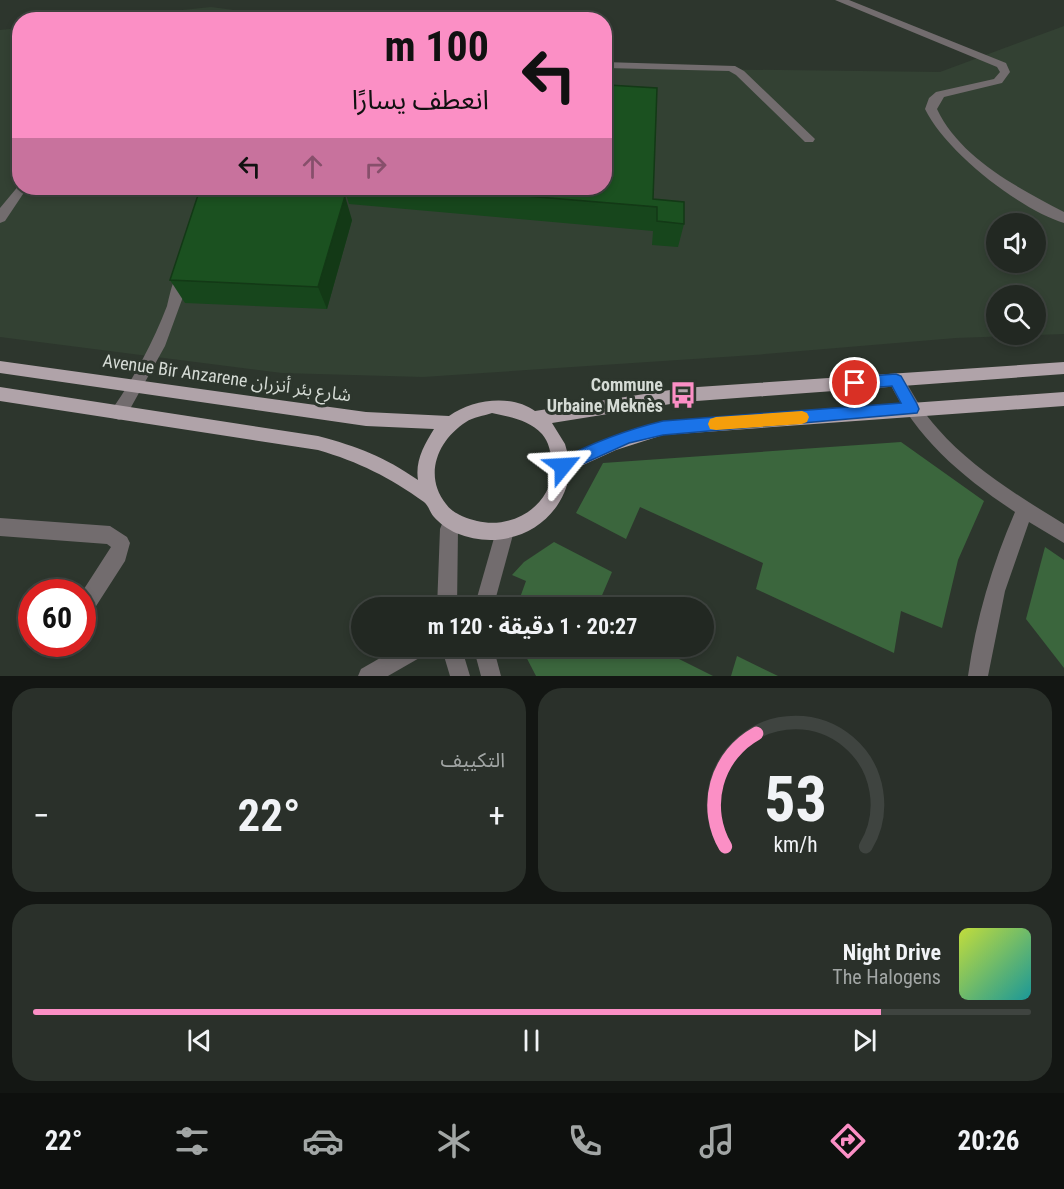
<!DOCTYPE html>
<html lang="ar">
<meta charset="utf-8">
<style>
:root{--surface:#222822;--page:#2a302a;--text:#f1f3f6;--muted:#a2a6a5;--line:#3f4440;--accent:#fb8fc5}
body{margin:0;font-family:"Roboto Condensed","Noto Sans Arabic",sans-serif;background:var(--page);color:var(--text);direction:rtl;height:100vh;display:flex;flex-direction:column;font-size:22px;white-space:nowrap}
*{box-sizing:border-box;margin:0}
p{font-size:20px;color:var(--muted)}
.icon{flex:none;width:33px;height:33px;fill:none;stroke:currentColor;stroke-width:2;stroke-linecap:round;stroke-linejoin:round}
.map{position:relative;height:676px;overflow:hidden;direction:ltr}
.side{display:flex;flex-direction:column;gap:12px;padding:12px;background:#131613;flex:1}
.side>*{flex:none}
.hud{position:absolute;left:12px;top:12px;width:600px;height:183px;border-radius:24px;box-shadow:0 3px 9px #0003,0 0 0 2px var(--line);direction:rtl;background:#fb8fc5;color:#111;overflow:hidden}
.controls{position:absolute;left:986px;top:213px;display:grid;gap:12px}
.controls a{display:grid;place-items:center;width:60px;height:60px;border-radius:50%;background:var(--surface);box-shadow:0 3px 9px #0003,0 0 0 2px var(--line);font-size:30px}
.speed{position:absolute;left:18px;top:579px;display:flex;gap:12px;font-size:30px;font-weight:700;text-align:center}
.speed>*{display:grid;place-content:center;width:78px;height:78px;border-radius:50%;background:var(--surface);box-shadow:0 3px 9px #0003,0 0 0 2px var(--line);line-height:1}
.speed .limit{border:9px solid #d22;background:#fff;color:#111}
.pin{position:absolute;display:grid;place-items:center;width:51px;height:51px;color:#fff;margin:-26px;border:3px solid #fff;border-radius:50%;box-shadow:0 2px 6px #0007}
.me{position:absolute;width:66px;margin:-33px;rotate:63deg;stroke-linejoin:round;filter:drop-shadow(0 0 4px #0008)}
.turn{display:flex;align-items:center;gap:21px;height:126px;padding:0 24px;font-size:27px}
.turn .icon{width:78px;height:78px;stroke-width:2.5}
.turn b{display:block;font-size:42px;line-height:51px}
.lanes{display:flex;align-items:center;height:57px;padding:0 24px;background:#0003;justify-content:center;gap:30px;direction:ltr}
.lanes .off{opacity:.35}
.big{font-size:45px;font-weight:700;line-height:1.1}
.side .widget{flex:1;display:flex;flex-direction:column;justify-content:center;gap:9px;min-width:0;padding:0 21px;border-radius:24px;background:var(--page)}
.side .dial{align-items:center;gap:0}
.dial svg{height:156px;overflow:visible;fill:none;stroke:var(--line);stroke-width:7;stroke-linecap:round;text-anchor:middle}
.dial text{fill:var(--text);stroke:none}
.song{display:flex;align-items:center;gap:18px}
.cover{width:72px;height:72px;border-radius:9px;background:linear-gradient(135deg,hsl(70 70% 55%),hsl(180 70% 35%))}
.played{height:6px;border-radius:3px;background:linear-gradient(90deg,var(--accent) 85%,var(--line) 85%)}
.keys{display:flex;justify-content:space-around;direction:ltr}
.heat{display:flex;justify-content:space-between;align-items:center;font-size:33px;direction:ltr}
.side .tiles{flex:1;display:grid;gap:12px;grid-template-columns:1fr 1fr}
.widget:last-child{grid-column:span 2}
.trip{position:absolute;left:351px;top:597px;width:363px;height:60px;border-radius:30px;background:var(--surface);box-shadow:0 3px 9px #0003,0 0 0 2px var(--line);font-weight:700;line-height:60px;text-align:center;direction:rtl}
.tabs{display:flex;height:96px;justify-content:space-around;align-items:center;background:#0e100e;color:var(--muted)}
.tabs .icon{width:42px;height:42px}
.tabs .selected{color:var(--accent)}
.tabs b{font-size:27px;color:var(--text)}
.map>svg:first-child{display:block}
.built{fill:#334133;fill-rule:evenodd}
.green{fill:#3b663d}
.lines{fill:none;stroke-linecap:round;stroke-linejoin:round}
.minor{fill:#726c6e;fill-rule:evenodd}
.major{fill:#b0a3a9;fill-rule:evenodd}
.wall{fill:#17461c}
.shaded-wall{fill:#133916}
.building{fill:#1b5120;stroke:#133916;stroke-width:1.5}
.route{fill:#1a73e8;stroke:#114b97;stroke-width:1.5}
.slow{fill:#f59e0b}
.labels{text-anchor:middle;stroke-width:6;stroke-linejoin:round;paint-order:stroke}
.street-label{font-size:18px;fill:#d5dbd5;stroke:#2d362d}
.poi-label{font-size:18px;font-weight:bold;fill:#d5dbd5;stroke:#2d362d;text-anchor:end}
</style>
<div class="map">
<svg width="1064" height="676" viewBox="0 0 1064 676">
<rect width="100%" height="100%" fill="#2d362d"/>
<!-- built -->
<g class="built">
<polygon points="211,7 302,19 96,19"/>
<path d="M1064,26V334L956,338L754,355L423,377L282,373L0,337V30L19,28L20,188H604L605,68L940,72ZM996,224H1035V262H996ZM996,296H1035V334H996Z"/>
</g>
<!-- green -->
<g class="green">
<polygon points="901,442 984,501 958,560 942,628 901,611 894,653 756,589 763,563 640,507 626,539 576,513 603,463"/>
<polygon points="554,542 612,572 597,607 503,607 504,603 517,606 526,581 512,575 524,562"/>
<polygon points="1045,547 1064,560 1064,668 1026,619"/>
<polygon points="521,647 655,647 713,676 536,676"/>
<polygon points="737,656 778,676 731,676"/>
</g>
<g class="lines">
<!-- minor -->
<g class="minor">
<path d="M835,0H849L1006,63L1010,72L1002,83L944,97L937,109C960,158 1018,188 1064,212V223C1020,210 945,151 925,109L929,98L936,92L994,79L1000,72L997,67Z"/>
<polygon points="604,62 735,66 744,71 815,139 813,142 805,142 736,75 729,71 604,68"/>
<polygon points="20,184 20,188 27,188 5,221 0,223 0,208"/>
<polygon points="204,188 216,188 210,212 203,217 196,212"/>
<path d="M184,270L191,275L165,346L125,418L119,420L113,418L111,413L113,408C135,376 153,342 167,306C170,295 173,273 184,270Z"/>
<path d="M896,373L902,375C913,394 923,413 938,429C972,468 1020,497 1064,524V543L1029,522L1005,591L988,676H968C976,619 992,565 1015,512C961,476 917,439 888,380L890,375Z"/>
<polygon points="452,511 458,514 461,520 458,529 457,608 437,608 440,529 446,514"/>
<polygon points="0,518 110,526 127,537 130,543 125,561 89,617 82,619 82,592 111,547 107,544 0,536"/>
<polygon points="505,522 511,525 514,531 493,608 474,608 496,531 499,525"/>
<polygon points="401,646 431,646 428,653 388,676 358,676 361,669"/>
<polygon points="441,646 461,646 470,676 450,676"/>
<polygon points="473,646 493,646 501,676 481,676"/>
</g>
<!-- major -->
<path class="major" d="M0,361L366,412L449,416C473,399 511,394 535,411L683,388L1064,362V374L683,402L552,423L565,444L568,455L612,437L663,421L1064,392V406L663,435L616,450L570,471C563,526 506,554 456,533C449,530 439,523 434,517C430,513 429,506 424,502C389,477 359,462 318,450L0,401V387L318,436C359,447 383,456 418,480C415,461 424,445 434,429L366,426L0,373ZM492,413C510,417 529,420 542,434C549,442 551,453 552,464C555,504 514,530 477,521C466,518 453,514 446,504C423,475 438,440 466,422C473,417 484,416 492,413Z"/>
</g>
<!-- wall -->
<g class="wall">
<polygon points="344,188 604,188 653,199 684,224 678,247 652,245 653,231 349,204"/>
<polygon points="352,220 327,309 185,303 170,280"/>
</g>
<!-- shaded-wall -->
<polygon class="shaded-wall" points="345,196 352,220 327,309 318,287"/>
<!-- building -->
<g class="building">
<polygon points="608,85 657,88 653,199 684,202 684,224 657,221 657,207 429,188 604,188 604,105 605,106"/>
<polygon points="199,192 345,196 318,287 170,280"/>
</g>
<!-- route -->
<path class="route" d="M896,374L901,376L917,404L919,409L917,413L663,435L629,443L563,473L557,471L555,466L557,461C592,443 625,430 663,421L901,403L892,386L855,389L850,387L848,383L850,379L855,377Z"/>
<!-- slow -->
<polygon class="slow" points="802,411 807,413 809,417 807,422 802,424 716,430 710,429 708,424 710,419 716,417"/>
<!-- icons -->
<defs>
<symbol id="bus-bare" viewBox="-9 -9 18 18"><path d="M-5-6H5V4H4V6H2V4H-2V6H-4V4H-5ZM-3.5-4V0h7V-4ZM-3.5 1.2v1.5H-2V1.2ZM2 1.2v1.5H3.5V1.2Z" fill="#fb8fc5" stroke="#2d362d" stroke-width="2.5" paint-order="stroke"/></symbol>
</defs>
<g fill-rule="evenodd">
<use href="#bus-bare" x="664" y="376" width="38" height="38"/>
</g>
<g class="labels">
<!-- street labels -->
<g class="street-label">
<text transform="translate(227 378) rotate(8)" y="6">Avenue Bir Anzarene شارع بئر أنزران</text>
</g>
<!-- poi labels -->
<g class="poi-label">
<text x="663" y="391">Commune<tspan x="663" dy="21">Urbaine Meknès</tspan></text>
</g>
</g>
</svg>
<div class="controls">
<a><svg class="icon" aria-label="sound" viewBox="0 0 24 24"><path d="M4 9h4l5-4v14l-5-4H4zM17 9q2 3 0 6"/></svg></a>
<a><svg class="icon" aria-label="search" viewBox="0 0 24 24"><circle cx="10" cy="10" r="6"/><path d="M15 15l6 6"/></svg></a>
</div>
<div class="speed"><div class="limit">60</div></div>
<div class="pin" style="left:855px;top:383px;background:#d93025"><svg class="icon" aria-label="arrive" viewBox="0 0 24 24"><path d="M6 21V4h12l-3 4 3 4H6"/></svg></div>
<svg class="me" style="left:563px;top:466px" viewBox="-20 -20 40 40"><path d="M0-17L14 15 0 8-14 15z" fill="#1a73e8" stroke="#fff" stroke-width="4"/></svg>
<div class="trip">20:27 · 1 دقيقة · 120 m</div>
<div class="hud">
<div class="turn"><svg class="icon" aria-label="left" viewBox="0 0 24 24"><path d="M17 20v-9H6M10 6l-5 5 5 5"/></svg><div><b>100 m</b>انعطف يسارًا</div></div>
<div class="lanes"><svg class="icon" aria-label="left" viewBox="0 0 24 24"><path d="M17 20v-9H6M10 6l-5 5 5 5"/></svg><svg class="icon off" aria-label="ahead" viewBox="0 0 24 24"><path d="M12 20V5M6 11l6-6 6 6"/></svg><svg class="icon off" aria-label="right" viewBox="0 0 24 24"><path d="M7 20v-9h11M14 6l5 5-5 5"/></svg></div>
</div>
</div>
<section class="side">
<div class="tiles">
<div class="widget dial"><svg viewBox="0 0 100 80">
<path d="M14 69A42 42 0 1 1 86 69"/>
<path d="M14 69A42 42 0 0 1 30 11" stroke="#fb8fc5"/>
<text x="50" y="56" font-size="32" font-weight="700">53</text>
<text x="50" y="72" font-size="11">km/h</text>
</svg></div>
<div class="widget"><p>التكييف</p>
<div class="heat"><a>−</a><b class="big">22°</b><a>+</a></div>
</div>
<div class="widget">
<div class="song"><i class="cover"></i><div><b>Night Drive</b><p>The Halogens</p></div></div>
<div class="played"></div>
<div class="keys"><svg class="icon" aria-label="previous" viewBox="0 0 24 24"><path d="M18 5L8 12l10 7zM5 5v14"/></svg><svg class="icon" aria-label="pause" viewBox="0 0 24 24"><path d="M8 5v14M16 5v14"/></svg><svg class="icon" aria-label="next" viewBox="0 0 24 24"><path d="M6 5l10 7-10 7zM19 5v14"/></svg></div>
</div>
</div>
</section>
<nav class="tabs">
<b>20:26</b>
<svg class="icon selected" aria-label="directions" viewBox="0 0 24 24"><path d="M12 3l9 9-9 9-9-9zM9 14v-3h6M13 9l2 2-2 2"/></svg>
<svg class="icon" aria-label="music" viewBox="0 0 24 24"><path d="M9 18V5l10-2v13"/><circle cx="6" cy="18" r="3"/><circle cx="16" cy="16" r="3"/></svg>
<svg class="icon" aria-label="phone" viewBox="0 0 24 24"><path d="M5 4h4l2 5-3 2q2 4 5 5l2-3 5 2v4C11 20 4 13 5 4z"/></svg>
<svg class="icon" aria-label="climate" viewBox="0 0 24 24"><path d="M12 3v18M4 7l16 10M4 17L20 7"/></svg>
<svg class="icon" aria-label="car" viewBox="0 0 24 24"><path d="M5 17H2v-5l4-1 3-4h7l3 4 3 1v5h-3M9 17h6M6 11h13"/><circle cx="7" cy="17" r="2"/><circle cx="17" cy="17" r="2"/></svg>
<svg class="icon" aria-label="filters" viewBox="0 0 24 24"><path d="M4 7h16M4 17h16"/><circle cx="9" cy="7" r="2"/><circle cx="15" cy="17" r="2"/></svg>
<b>22°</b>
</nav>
